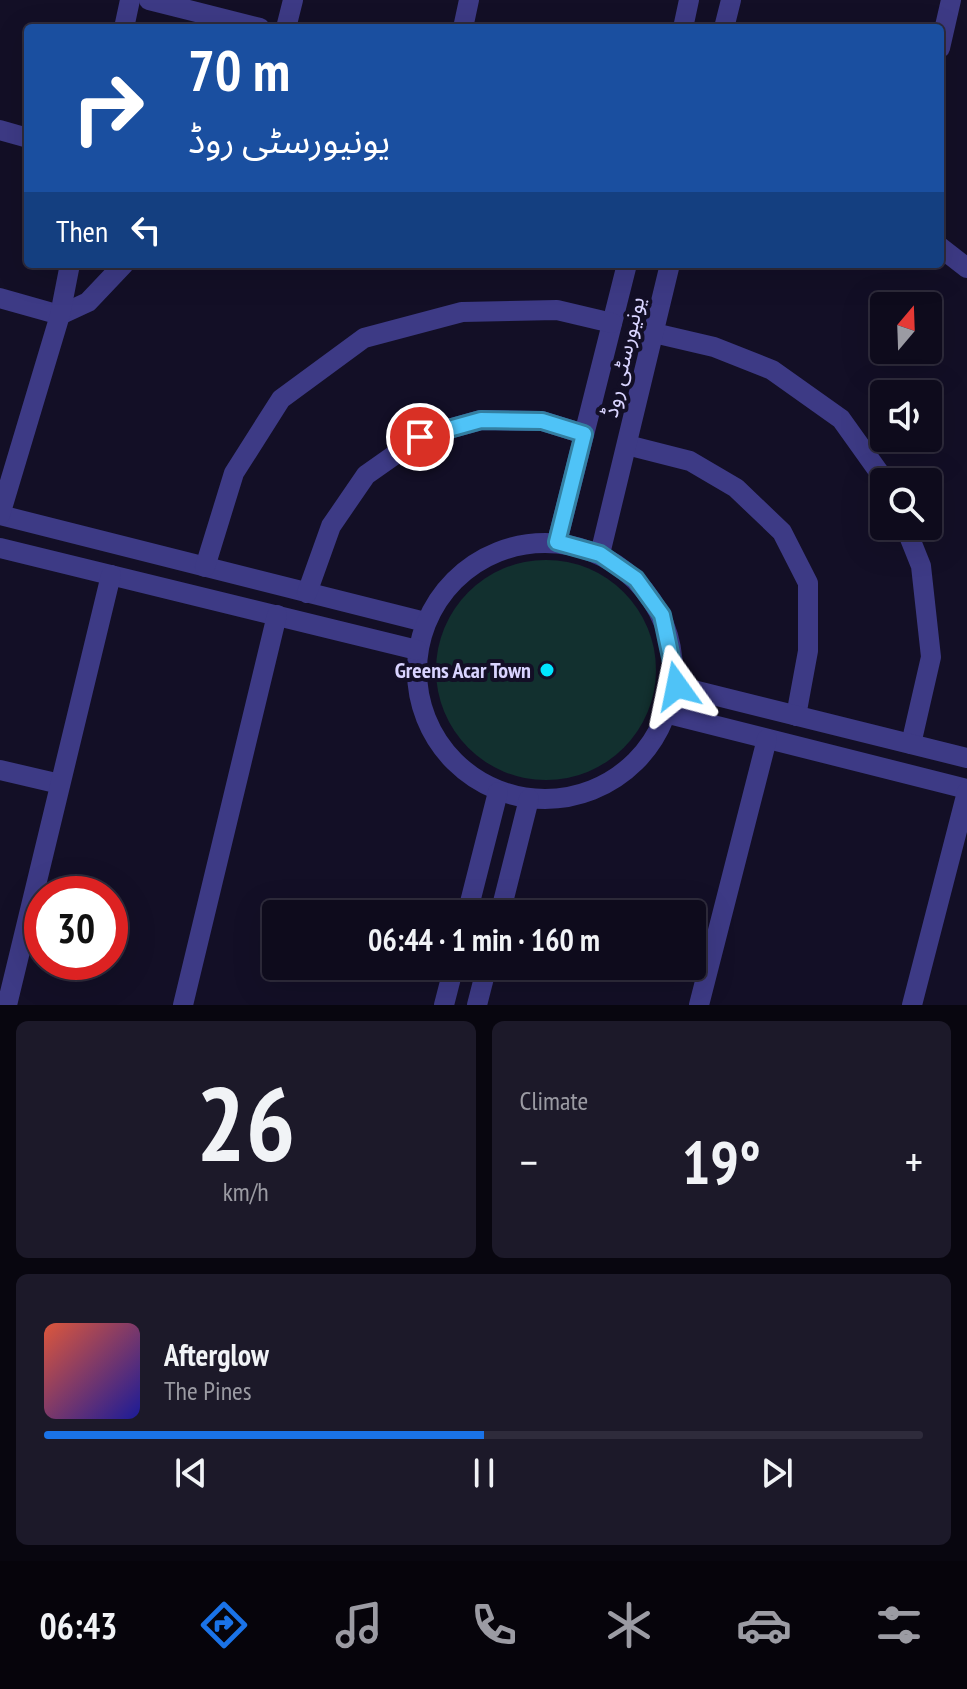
<!DOCTYPE html>
<meta charset="utf-8">
<style>
:root{--surface:#0e0b1c;--page:#1c1929;--text:#f1f3f6;--muted:#9b9ba3;--line:#2e2b3b;--accent:#1a73e8}
body{margin:0;font-family:"PT Sans Narrow","Noto Sans Arabic",sans-serif;background:var(--page);color:var(--text);height:100vh;display:flex;flex-direction:column;font-size:30px;white-space:nowrap}
*{box-sizing:border-box;margin:0}
p{font-size:26px;color:var(--muted)}
.icon{flex:none;width:44px;height:44px;fill:none;stroke:currentColor;stroke-width:2;stroke-linecap:round;stroke-linejoin:round}
.map{position:relative;height:1005px;overflow:hidden}
.details{display:flex;flex-direction:column;gap:16px;padding:16px;background:#08060f;flex:1}
.details>*{flex:none}
.guide{position:absolute;left:24px;top:24px;width:920px;height:244px;border-radius:8px;box-shadow:0 8px 32px #0002,0 0 0 2px var(--line);background:#1a4fa0;color:#fff;overflow:hidden}
.needle{width:52px;rotate:19deg}
.tools{position:absolute;left:870px;top:292px;display:grid;gap:16px}
.tools a{display:grid;place-items:center;width:72px;height:72px;border-radius:8px;background:var(--surface);box-shadow:0 8px 32px #0002,0 0 0 2px var(--line);font-size:40px}
.speed{position:absolute;left:24px;top:876px;display:flex;gap:16px;font-size:40px;font-weight:700;text-align:center}
.speed>*{display:grid;place-content:center;width:104px;height:104px;border-radius:50%;background:var(--surface);box-shadow:0 8px 32px #0002,0 0 0 2px var(--line);line-height:1}
.speed .limit{border:12px solid #d22;background:#fff;color:#111}
.pin{position:absolute;display:grid;place-items:center;width:68px;height:68px;color:#fff;margin:-34px;border:4px solid #fff;border-radius:50%;box-shadow:0 2px 8px #0007}
.me{position:absolute;width:88px;margin:-44px;rotate:348deg;stroke-linejoin:round;filter:drop-shadow(0 0 6px #0008)}
.turn{display:flex;align-items:center;gap:28px;height:168px;padding:0 32px;font-size:36px}
.turn .icon{width:104px;height:104px;stroke-width:2.5}
.turn b{display:block;font-size:56px;line-height:68px}
.then{display:flex;align-items:center;height:76px;padding:0 32px;background:#0003;gap:16px;font-size:30px}
.big{font-size:60px;font-weight:700;line-height:1.1}
.details .widget{flex:1;display:flex;flex-direction:column;justify-content:center;gap:12px;min-width:0;padding:0 28px;border-radius:12px;background:var(--page)}
.details .dial{align-items:center;gap:0}
.dial b{font-size:104px;line-height:1}
.song{display:flex;align-items:center;gap:24px}
.cover{width:96px;height:96px;border-radius:12px;background:linear-gradient(135deg,hsl(10 70% 55%),hsl(240 70% 35%))}
.played{height:8px;border-radius:4px;background:linear-gradient(90deg,var(--accent) 50%,var(--line) 50%)}
.keys{display:flex;justify-content:space-around;direction:ltr}
.heat{display:flex;justify-content:space-between;align-items:center;font-size:44px;direction:ltr}
.details .tiles{flex:1;display:grid;gap:16px;grid-template-columns:1fr 1fr}
.widget:last-child{grid-column:span 2}
.trip{position:absolute;left:262px;top:900px;width:444px;height:80px;border-radius:8px;background:var(--surface);box-shadow:0 8px 32px #0002,0 0 0 2px var(--line);font-weight:700;line-height:80px;text-align:center}
.tab-bar{display:flex;height:128px;justify-content:space-around;align-items:center;background:#06040b;color:var(--muted)}
.tab-bar .icon{width:56px;height:56px}
.tab-bar .active{color:var(--accent)}
.tab-bar b{font-size:36px;color:var(--text)}
.map>svg:first-child{display:block}
.green{fill:#12302f}
.lines{fill:none;stroke-linecap:round;stroke-linejoin:round}
.minor{stroke:#3d3a85;stroke-width:20}
.route-casing{stroke:#337fa1;stroke-width:20}
.route{stroke:#4fc3f7;stroke-width:14}
.poi-dot{fill:#00e5ff;stroke:#130f26;stroke-width:3}
.labels{text-anchor:middle;stroke-width:8;stroke-linejoin:round;paint-order:stroke}
.street-label{font-size:22px;fill:#d9d4ff;stroke:#130f26}
.poi-label{font-size:22px;font-weight:bold;fill:#d9d4ff;stroke:#130f26;text-anchor:end}
</style>
<div class="map">
<svg width="967" height="1005" viewBox="0 0 967 1005">
<rect width="100%" height="100%" fill="#130f26"/>
<!-- green -->
<circle class="green" cx="546" cy="670" r="110"/>
<g class="lines">
<!-- minor -->
<g class="minor">
<polyline points="149,0 260,28"/>
<polyline points="124,28 130,0"/>
<polyline points="286,28 293,0"/>
<polyline points="463,28 469,0"/>
<polyline points="683,28 689,0"/>
<polyline points="724,28 731,0"/>
<polyline points="940,48 951,0"/>
<polyline points="0,130 28,138"/>
<polyline points="940,247 967,268"/>
<polyline points="0,298 60,315 88,302 124,264"/>
<polyline points="654,333 714,347 772,370 841,419 886,482"/>
<polyline points="627,445 690,461 736,488 782,532 808,583 808,651 796,716"/>
<polyline points="0,515 425,622"/>
<polyline points="0,515 60,315 70,264"/>
<polyline points="905,526 921,566 931,657 911,744"/>
<polyline points="557,542 627,264"/>
<circle cx="545" cy="671" r="128"/>
<polyline points="0,548 417,650"/>
<polyline points="600,554 670,264"/>
<polyline points="205,567 234,473 281,399 364,338 462,312 557,310 612,323"/>
<polyline points="307,593 331,526 366,475 420,437 481,420 542,421 584,434"/>
<polyline points="677,686 967,758"/>
<polyline points="669,714 967,789"/>
<polyline points="0,770 60,784"/>
<polyline points="467,914 498,792"/>
<polyline points="500,914 529,799"/>
<polyline points="7,1005 111,575"/>
<polyline points="183,1005 277,615"/>
<polyline points="444,1005 454,966"/>
<polyline points="477,1005 487,966"/>
<polyline points="699,1005 767,739"/>
<polyline points="912,1005 967,792"/>
</g>
</g>
<g class="lines">
<defs>
<polyline id="route" points="420,437 481,420 542,421 584,434 557,542 600,554 636,579 662,615 677,686"/>
</defs>
<!-- route casing -->
<use href="#route" class="route-casing"/>
<!-- route -->
<use href="#route" class="route"/>
</g>
<!-- markers -->
<circle class="poi-dot" cx="547" cy="670" r="8"/>
<g class="labels">
<!-- street labels -->
<g class="street-label">
<text transform="translate(623 357) rotate(-77)" y="8">یونیورسٹی روڈ</text>
</g>
<!-- poi labels -->
<g class="poi-label">
<text x="531" y="678">Greens Acar Town</text>
</g>
</g>
</svg>
<div class="tools">
<a><svg class="needle" viewBox="-14 -14 28 28"><path d="M0-13l5 13h-10z" fill="#e53935"/><path d="M0 13l5-13h-10z" fill="#9b9ba3"/></svg></a>
<a><svg class="icon" aria-label="sound" viewBox="0 0 24 24"><path d="M4 9h4l5-4v14l-5-4H4zM17 9q2 3 0 6"/></svg></a>
<a><svg class="icon" aria-label="search" viewBox="0 0 24 24"><circle cx="10" cy="10" r="6"/><path d="M15 15l6 6"/></svg></a>
</div>
<div class="speed"><div class="limit">30</div></div>
<div class="pin" style="left:420px;top:437px;background:#d93025"><svg class="icon" aria-label="arrive" viewBox="0 0 24 24"><path d="M6 21V4h12l-3 4 3 4H6"/></svg></div>
<svg class="me" style="left:677px;top:686px" viewBox="-20 -20 40 40"><path d="M0-17L14 15 0 8-14 15z" fill="#4fc3f7" stroke="#fff" stroke-width="4"/></svg>
<div class="trip">06:44 · 1 min · 160 m</div>
<div class="guide">
<div class="turn"><svg class="icon" aria-label="right" viewBox="0 0 24 24"><path d="M7 20v-9h11M14 6l5 5-5 5"/></svg><div><b>70 m</b>یونیورسٹی روڈ</div></div>
<div class="then">Then<svg class="icon" aria-label="left" viewBox="0 0 24 24"><path d="M17 20v-9H6M10 6l-5 5 5 5"/></svg></div>
</div>
</div>
<section class="details">
<div class="tiles">
<div class="widget dial"><b>26</b><p>km/h</p></div>
<div class="widget"><p>Climate</p>
<div class="heat"><a>−</a><b class="big">19°</b><a>+</a></div>
</div>
<div class="widget">
<div class="song"><i class="cover"></i><div><b>Afterglow</b><p>The Pines</p></div></div>
<div class="played"></div>
<div class="keys"><svg class="icon" aria-label="previous" viewBox="0 0 24 24"><path d="M18 5L8 12l10 7zM5 5v14"/></svg><svg class="icon" aria-label="pause" viewBox="0 0 24 24"><path d="M8 5v14M16 5v14"/></svg><svg class="icon" aria-label="next" viewBox="0 0 24 24"><path d="M6 5l10 7-10 7zM19 5v14"/></svg></div>
</div>
</div>
</section>
<nav class="tab-bar">
<b>06:43</b>
<svg class="icon active" aria-label="directions" viewBox="0 0 24 24"><path d="M12 3l9 9-9 9-9-9zM9 14v-3h6M13 9l2 2-2 2"/></svg>
<svg class="icon" aria-label="music" viewBox="0 0 24 24"><path d="M9 18V5l10-2v13"/><circle cx="6" cy="18" r="3"/><circle cx="16" cy="16" r="3"/></svg>
<svg class="icon" aria-label="phone" viewBox="0 0 24 24"><path d="M5 4h4l2 5-3 2q2 4 5 5l2-3 5 2v4C11 20 4 13 5 4z"/></svg>
<svg class="icon" aria-label="climate" viewBox="0 0 24 24"><path d="M12 3v18M4 7l16 10M4 17L20 7"/></svg>
<svg class="icon" aria-label="car" viewBox="0 0 24 24"><path d="M5 17H2v-5l4-1 3-4h7l3 4 3 1v5h-3M9 17h6M6 11h13"/><circle cx="7" cy="17" r="2"/><circle cx="17" cy="17" r="2"/></svg>
<svg class="icon" aria-label="filters" viewBox="0 0 24 24"><path d="M4 7h16M4 17h16"/><circle cx="9" cy="7" r="2"/><circle cx="15" cy="17" r="2"/></svg>
</nav>
